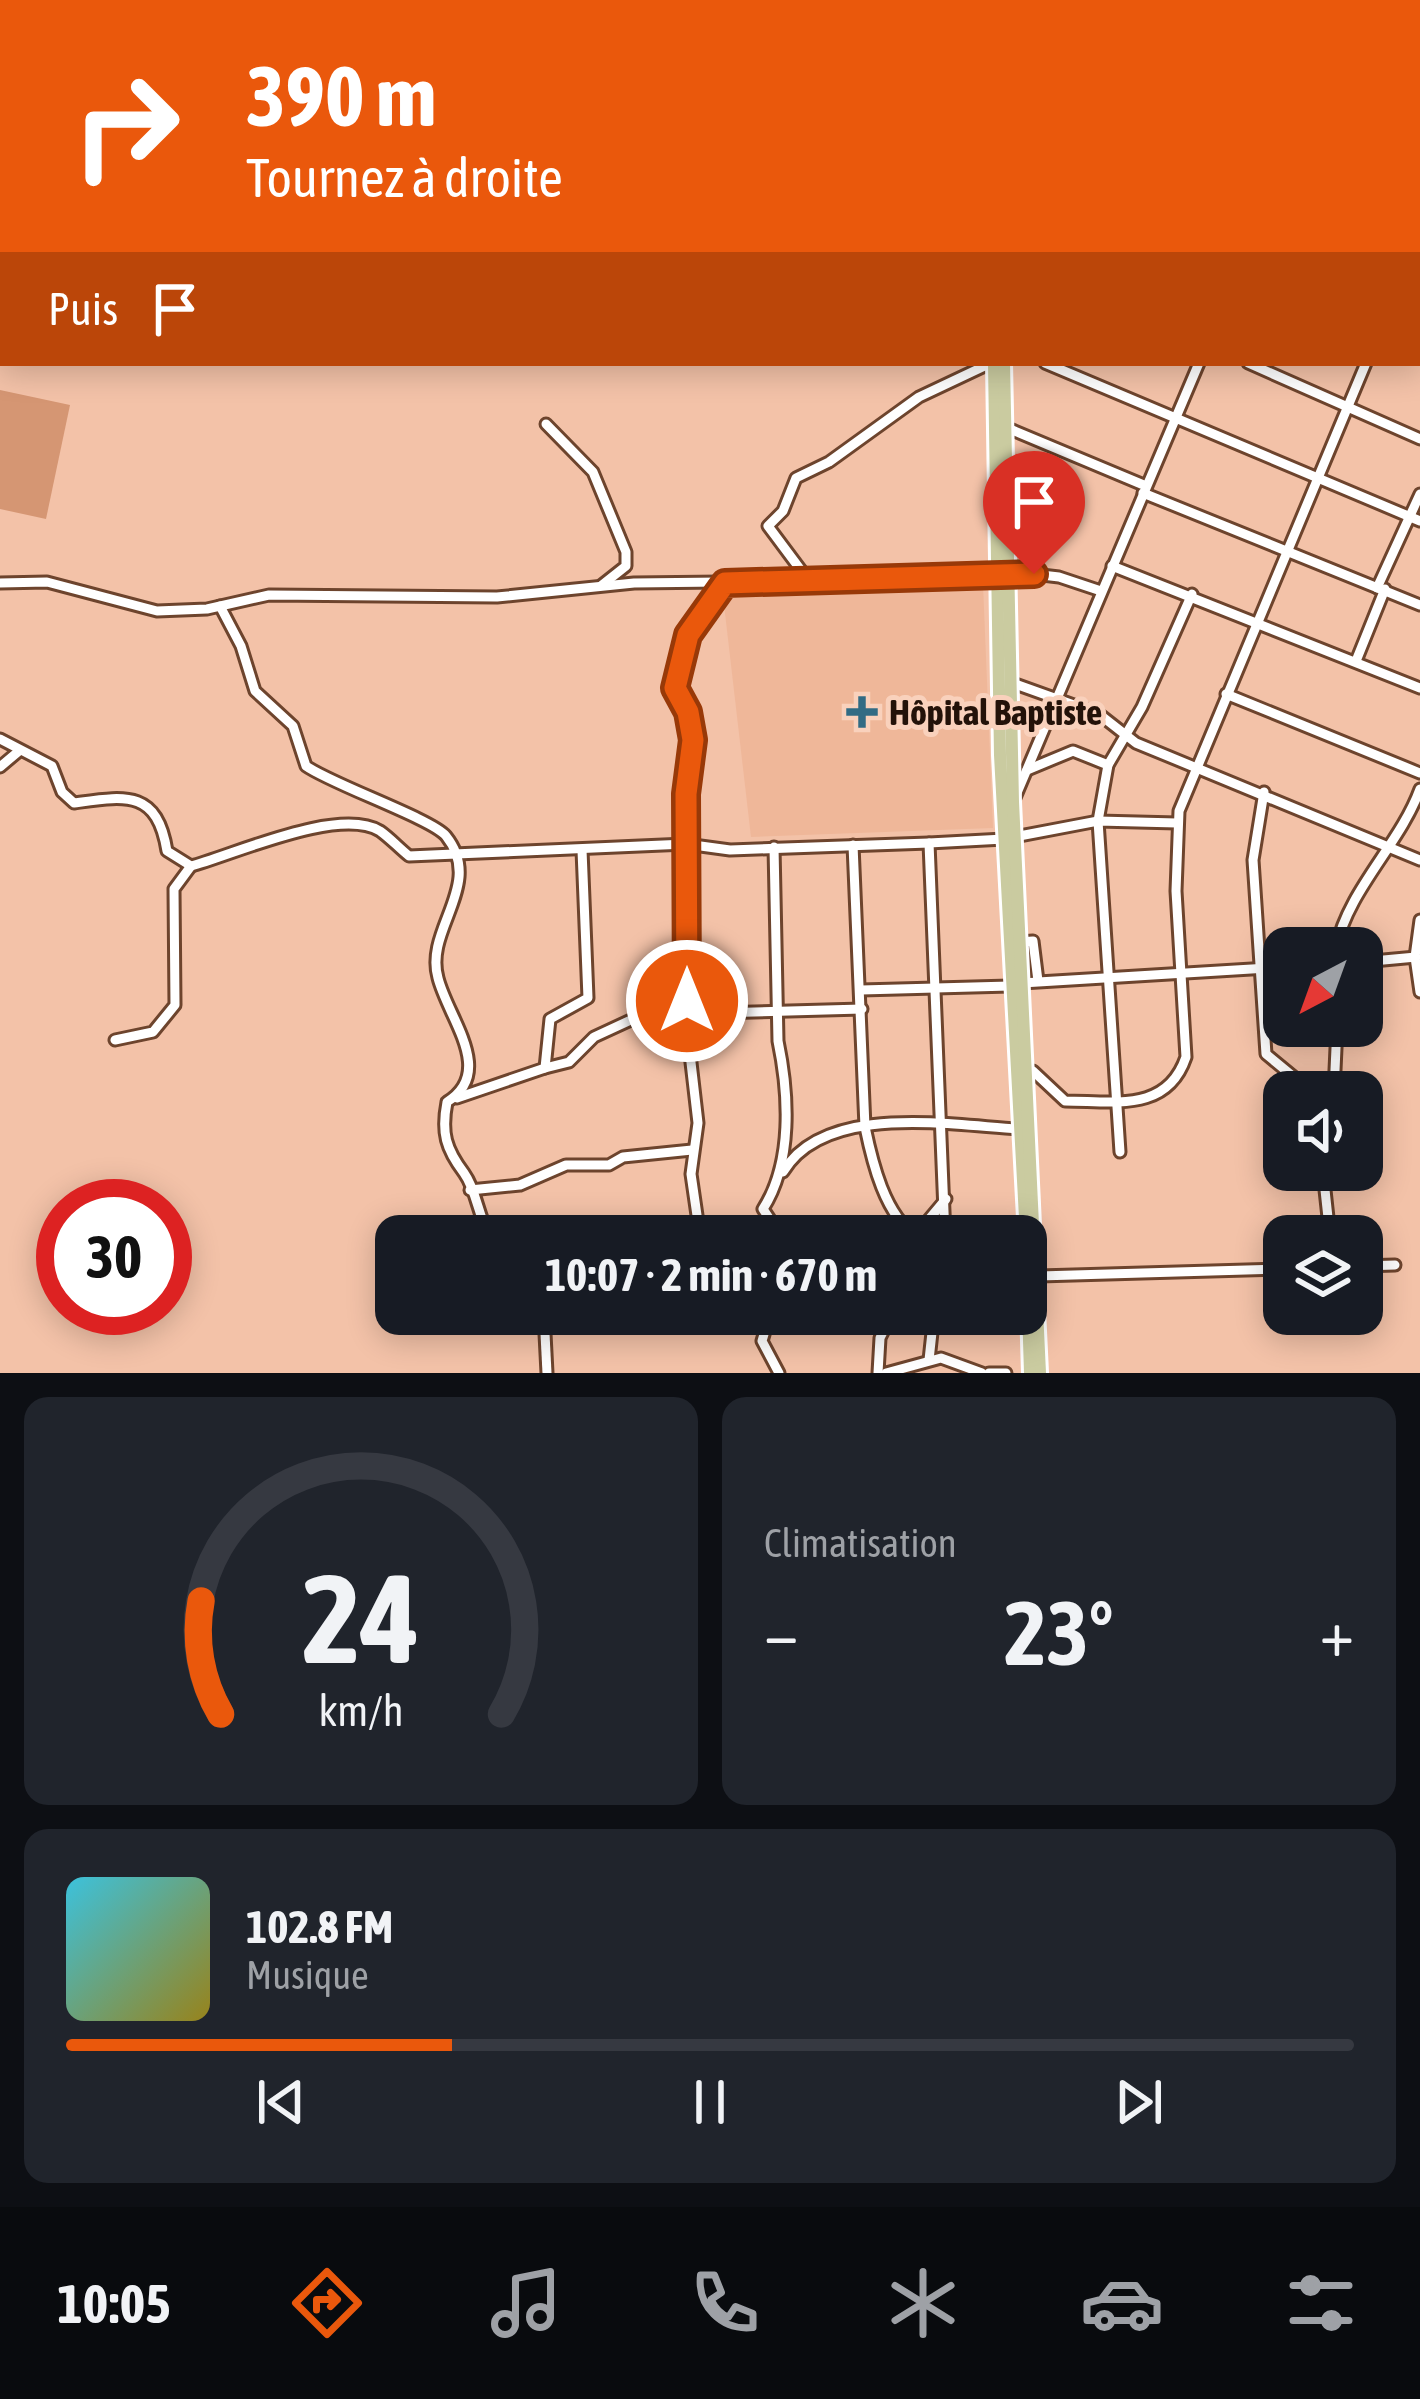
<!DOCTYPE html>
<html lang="fr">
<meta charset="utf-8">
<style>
:root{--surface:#171b24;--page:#20242c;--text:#f1f3f6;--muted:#9ea1a6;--line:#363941;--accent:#ea580c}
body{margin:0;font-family:"Asap Condensed",sans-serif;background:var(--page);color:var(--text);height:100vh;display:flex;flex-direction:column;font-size:45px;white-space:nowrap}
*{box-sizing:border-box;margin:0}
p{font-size:39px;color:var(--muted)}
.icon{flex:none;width:66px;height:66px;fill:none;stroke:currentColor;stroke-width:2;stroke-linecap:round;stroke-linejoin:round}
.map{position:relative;height:1373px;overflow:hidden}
.panel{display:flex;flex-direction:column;gap:24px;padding:24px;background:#0d0f14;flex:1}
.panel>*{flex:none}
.top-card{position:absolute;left:0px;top:0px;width:1422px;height:366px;box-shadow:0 6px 30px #0003;background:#ea580c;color:#fff;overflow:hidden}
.needle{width:78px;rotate:221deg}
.tools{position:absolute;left:1263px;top:927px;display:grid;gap:24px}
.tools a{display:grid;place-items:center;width:120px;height:120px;border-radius:24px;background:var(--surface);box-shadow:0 6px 30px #0003;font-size:60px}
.speed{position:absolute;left:36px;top:1179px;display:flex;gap:24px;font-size:60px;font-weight:700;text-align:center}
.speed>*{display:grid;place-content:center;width:156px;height:156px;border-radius:50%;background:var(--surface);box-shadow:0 6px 30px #0003;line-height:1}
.speed .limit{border:18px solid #d22;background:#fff;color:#111}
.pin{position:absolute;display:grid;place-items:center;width:102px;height:102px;color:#fff;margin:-123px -51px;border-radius:50% 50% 50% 0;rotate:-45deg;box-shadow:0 0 12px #0007}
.pin .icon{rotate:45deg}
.me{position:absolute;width:132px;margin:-66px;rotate:0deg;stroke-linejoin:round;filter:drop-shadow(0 0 9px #0008)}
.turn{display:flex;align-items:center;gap:42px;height:252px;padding:0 48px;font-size:54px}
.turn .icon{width:156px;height:156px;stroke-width:2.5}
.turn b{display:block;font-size:84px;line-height:102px}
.then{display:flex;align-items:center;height:114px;padding:0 48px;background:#0003;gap:24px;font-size:45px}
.big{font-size:90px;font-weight:700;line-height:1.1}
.panel .card{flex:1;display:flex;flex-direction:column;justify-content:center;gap:18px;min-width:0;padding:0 42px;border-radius:24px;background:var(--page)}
.panel .dial{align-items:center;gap:0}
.dial svg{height:312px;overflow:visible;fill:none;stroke:var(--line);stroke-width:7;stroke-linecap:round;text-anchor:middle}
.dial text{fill:var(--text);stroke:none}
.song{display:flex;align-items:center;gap:36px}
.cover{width:144px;height:144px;border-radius:18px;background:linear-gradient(135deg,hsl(190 70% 55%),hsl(50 70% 35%))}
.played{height:12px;border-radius:6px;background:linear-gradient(90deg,var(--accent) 30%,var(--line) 30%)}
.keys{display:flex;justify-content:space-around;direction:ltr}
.heat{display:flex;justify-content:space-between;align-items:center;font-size:66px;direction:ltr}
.panel .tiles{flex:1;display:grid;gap:24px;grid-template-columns:1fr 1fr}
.card:last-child{grid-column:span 2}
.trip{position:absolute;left:375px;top:1215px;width:672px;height:120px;border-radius:24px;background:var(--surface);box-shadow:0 6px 30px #0003;font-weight:700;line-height:120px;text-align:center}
.dock{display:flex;height:192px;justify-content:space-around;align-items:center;background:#090b0e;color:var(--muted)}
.dock .icon{width:84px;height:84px}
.dock .selected{color:var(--accent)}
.dock b{font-size:54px;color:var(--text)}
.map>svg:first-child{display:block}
.built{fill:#efb799}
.green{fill:#d59673}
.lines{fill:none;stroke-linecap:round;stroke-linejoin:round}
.stream{stroke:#786c9b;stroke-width:3}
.minor-casing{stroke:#6d442d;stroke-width:15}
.major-casing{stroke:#fff;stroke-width:18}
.minor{stroke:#fff;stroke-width:9}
.major{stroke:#cacba0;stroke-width:12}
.route-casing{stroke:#983908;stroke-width:30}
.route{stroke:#ea580c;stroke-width:21}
.poi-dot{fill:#326b84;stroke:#f9d1bc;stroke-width:4.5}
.labels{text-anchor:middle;stroke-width:10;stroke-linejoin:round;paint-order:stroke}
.poi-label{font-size:36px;font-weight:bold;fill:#231209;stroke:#f9d1bc;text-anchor:start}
</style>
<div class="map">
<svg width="1420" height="1373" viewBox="0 0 1420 1373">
<rect width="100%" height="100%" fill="#f3c2a8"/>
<!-- built -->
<polygon class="built" points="983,584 993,828 751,837 723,596"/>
<!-- green -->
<polygon class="green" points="0,390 70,405 46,519 0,509"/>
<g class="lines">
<!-- stream -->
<polyline class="stream" points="372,0 375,3"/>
<defs>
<g id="minor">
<polyline points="1211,0 1218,3"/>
<polyline points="1079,3 1081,0"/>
<polyline points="1165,3 1166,0"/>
<polyline points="1236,3 1238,0"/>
<polyline points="1350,3 1351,0"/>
<polyline points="1419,56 1420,53"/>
<polyline points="1419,93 1420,93"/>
<polyline points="1419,258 1420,259"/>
<polyline points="1419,350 1420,351"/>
<polyline points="1045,363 1420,521"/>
<polyline points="1248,363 1420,439"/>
<polyline points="546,424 593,472 626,552 626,566 602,585"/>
<polyline points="1005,427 1146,486"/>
<polyline points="1143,493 1420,605"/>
<polyline points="1112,566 1420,688"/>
<polyline points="809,581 768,526 783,511 796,478 829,462 919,397 991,363"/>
<polyline points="0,583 47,582 157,611 207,609 269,595 497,597 634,583 884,580 1008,571 1059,577 1101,591"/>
<polyline points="1377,588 1420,494"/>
<path d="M220,606L241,646L255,691L293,726L306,766C331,784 432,819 446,836C485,885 424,929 438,978C448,1018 496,1072 447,1102C441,1133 446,1149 464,1173C477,1191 478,1217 490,1236"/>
<polyline points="1356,661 1385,589"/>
<polyline points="1010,682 1099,714 1136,743 1420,860"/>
<polyline points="1226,694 1420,773"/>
<path d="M0,739L52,766L62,792L74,803C125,796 157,789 167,851L191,866C233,855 339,806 380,831C390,838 399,848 409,856L686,844L730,850L929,843L1004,839L1098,821L1177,823"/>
<polyline points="0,767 19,751"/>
<polyline points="1027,770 1073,751 1108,765"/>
<polyline points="1264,792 1253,860 1266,1054 1312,1092"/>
<polyline points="1014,800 1199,363"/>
<polyline points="929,843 945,1236"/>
<path d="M853,845L865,1127C872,1161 885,1217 917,1236"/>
<path d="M774,847L778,1041C789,1094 793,1162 763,1209L781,1236"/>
<polyline points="1420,920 1415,957 1420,992"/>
<polyline points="1019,942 1033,941 1038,981"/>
<path d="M1336,948C1348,890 1400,844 1420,789"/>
<polyline points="1362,962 1416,957"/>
<polyline points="1022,983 1284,967"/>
<polyline points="861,990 1010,986"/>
<polyline points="687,1028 715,1013 862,1009"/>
<polyline points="115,1040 153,1032 175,1005 174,889 191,866"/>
<polyline points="545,1068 569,1062 594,1037 687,994"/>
<path d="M1026,1071H1033L1065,1101C1114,1101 1167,1113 1186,1057L1176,891L1179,811L1366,363"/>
<polyline points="1334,1092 1337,1026"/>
<polyline points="457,1098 545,1068 550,1019 588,998 582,850"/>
<polyline points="1120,1152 1098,821 1108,765 1142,707 1192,594"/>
<polyline points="1330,1170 1325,1190 1330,1236"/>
<path d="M783,1172C824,1103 949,1125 1018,1129"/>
<polyline points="470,1190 520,1185 566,1165 609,1165 623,1157 692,1150"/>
<polyline points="700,1236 691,1174 698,1123 687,1028 686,794 693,740 688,712 675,689 688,635 725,583"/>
<polyline points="915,1236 946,1199"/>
<polyline points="1362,1266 1395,1265"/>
<polyline points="1039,1276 1284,1269"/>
<polyline points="544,1314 547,1373"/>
<polyline points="770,1314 762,1341 779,1373"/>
<polyline points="1004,1314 1012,1322 1034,1327"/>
<polyline points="929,1360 934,1314"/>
<polyline points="878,1373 880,1338 892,1314"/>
<polyline points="886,1373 941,1358 982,1373"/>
<polyline points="989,1373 1006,1373"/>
</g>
<g id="major">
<polyline points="972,0 973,3"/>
<polyline points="983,0 984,3"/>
<polyline points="994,363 1000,755 1026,1236"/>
<polyline points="1004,363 1013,802 1040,1373"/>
<polyline points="1026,1242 1030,1373"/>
</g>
</defs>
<!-- minor casing -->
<use href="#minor" class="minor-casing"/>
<!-- major casing -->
<use href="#major" class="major-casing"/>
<!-- minor -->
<use href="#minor" class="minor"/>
<!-- major -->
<use href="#major" class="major"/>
</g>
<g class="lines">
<defs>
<polyline id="route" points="687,1001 686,794 693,740 688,712 675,688 688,635 725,583 1034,574"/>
</defs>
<!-- route casing -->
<use href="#route" class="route-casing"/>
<!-- route -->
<use href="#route" class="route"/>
</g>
<!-- markers -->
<path class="poi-dot" d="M856 694h12v12h12v12h-12v12h-12v-12h-12v-12h12z"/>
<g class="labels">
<!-- poi labels -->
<g class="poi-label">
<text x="889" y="725">Hôpital Baptiste</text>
</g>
</g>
</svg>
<div class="tools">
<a><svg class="needle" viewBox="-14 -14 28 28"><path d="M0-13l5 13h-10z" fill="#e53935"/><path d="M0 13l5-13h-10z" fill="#9ea1a6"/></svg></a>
<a><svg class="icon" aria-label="sound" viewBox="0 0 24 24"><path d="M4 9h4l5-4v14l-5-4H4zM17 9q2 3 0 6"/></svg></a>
<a><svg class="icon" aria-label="layers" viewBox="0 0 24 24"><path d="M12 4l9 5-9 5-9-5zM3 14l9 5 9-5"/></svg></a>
</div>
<div class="speed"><div class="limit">30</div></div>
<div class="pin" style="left:1034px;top:574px;background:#d93025"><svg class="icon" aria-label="arrive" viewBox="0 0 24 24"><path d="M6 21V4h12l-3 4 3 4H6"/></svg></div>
<svg class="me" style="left:687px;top:1001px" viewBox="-20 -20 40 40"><circle r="17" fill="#ea580c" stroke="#fff" stroke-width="3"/><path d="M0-11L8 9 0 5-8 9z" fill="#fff"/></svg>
<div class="trip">10:07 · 2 min · 670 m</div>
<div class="top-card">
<div class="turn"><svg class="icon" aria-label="right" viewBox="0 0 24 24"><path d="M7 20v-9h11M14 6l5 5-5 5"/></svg><div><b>390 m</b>Tournez à droite</div></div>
<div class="then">Puis<svg class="icon" aria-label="arrive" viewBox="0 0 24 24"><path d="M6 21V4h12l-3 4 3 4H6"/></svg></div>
</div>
</div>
<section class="panel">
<div class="tiles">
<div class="card dial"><svg viewBox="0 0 100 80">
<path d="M14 69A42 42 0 1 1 86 69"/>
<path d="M14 69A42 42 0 0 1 9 40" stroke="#ea580c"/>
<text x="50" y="56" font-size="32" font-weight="700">24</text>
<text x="50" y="72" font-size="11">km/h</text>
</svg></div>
<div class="card"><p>Climatisation</p>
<div class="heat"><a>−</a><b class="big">23°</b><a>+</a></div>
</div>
<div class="card">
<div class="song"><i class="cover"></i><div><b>102.8 FM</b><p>Musique</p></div></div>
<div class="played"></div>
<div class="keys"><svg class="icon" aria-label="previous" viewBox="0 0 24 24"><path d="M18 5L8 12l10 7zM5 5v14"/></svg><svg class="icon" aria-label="pause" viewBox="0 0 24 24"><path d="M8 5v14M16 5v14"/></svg><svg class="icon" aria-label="next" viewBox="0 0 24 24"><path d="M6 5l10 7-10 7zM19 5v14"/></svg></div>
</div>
</div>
</section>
<nav class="dock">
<b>10:05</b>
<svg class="icon selected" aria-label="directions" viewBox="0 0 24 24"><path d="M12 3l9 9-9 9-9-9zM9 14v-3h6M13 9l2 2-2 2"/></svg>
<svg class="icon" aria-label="music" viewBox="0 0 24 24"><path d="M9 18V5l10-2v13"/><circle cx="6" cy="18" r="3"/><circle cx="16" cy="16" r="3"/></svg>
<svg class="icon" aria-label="phone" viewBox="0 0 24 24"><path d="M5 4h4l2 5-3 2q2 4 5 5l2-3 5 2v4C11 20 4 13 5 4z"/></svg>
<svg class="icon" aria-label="climate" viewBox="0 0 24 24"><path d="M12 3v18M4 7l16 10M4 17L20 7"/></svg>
<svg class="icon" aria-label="car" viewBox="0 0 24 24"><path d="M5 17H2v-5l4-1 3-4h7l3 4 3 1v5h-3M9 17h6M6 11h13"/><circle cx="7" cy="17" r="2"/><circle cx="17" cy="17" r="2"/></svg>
<svg class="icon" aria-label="filters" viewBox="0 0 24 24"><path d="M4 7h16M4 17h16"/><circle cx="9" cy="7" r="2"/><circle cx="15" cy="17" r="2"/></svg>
</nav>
